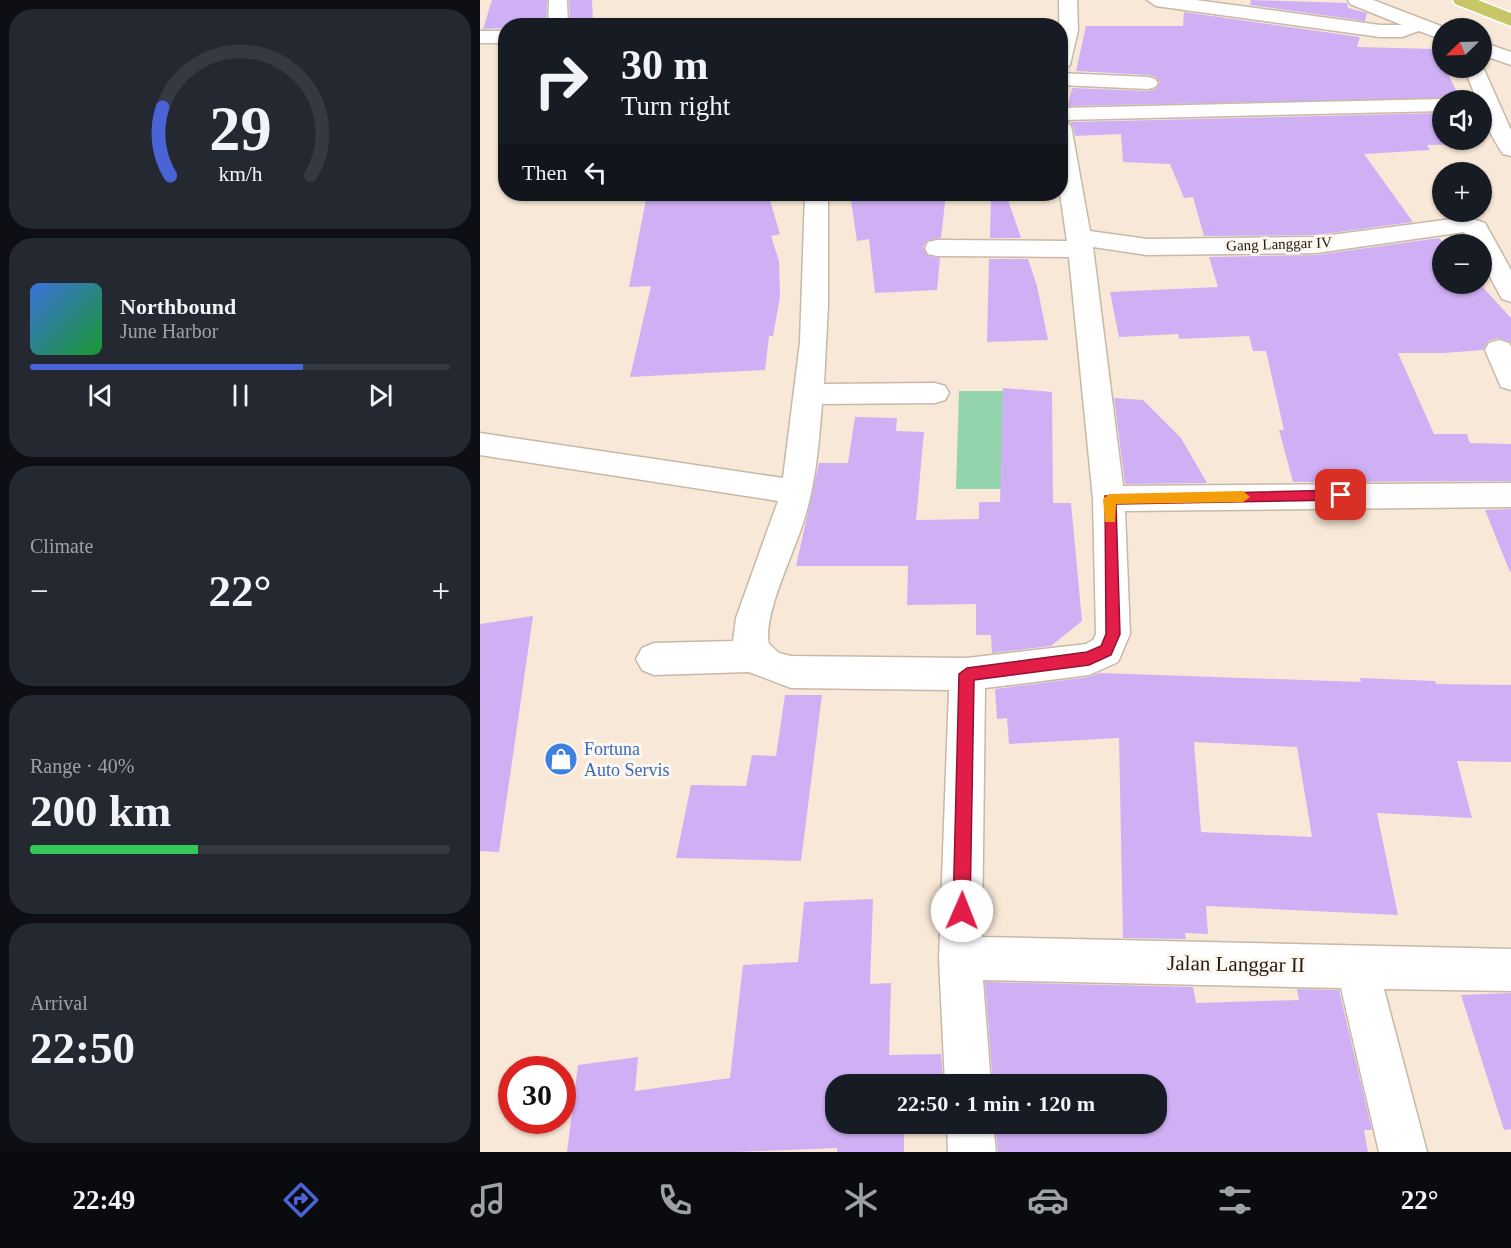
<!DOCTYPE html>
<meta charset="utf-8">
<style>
:root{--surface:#171b24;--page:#242831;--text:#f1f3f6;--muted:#9ea1a6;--line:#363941;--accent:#4a64d8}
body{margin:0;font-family:"Times New Roman",serif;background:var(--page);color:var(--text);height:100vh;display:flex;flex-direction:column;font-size:22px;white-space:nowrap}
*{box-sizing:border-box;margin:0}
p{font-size:20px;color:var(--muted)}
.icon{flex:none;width:33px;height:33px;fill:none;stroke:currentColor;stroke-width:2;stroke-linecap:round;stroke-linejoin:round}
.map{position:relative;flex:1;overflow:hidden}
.panel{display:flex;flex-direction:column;gap:9px;padding:9px;background:#0d0f14;width:480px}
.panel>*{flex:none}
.banner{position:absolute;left:18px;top:18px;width:570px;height:183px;border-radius:24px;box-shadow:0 2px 4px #0004;background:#171b24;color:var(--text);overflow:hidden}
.needle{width:39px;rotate:247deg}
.tools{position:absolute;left:952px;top:18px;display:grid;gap:12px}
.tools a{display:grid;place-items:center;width:60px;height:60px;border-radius:50%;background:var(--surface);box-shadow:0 2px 4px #0004;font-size:30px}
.speed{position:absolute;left:18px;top:1056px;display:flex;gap:12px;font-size:30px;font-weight:700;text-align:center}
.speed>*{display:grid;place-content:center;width:78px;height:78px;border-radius:50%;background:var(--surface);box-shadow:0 2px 4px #0004;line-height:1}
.speed .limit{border:9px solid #d22;background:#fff;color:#111}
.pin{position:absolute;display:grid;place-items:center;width:51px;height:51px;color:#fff;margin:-26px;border-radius:12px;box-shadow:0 3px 9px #0006}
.me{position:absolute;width:66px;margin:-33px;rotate:1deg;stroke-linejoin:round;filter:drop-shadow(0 0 4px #0008)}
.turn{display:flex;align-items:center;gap:21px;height:126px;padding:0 24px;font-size:27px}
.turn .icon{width:78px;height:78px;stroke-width:2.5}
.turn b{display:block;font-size:42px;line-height:51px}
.then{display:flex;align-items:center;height:57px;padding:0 24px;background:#0003;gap:12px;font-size:22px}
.big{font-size:45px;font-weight:700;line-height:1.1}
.panel .card{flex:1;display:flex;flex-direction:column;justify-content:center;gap:9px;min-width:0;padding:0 21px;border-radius:24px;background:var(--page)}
.panel .dial{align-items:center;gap:0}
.dial svg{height:156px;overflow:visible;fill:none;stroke:var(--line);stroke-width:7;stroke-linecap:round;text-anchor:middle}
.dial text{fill:var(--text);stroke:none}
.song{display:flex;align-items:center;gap:18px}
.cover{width:72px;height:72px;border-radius:9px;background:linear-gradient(135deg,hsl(220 70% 55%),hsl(130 70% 35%))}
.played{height:6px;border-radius:3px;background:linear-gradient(90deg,var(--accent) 65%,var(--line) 65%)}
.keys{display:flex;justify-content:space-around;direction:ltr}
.heat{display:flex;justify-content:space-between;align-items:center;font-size:33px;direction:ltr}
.charge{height:9px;border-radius:4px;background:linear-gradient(90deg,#34c759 40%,var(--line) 0)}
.trip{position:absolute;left:345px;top:1074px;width:342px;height:60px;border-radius:24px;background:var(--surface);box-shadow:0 2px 4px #0004;font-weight:700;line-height:60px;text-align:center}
.menu{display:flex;height:96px;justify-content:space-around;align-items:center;background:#090b0e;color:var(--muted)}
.menu .icon{width:42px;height:42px}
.menu .active{color:var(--accent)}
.menu b{font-size:27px;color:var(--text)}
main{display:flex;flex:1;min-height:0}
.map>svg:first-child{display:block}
.green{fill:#93d4ad}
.building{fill:#d0b0f4;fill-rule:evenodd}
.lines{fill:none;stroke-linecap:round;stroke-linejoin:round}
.minor-casing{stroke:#c7b8a7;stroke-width:3}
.highway-casing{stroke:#fff;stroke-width:3}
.minor{fill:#fff;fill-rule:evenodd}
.highway{fill:#c7c768;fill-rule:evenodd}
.route{fill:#e11d48;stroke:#92132f;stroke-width:1.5}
.slow{fill:#f59e0b}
.labels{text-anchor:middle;stroke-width:6;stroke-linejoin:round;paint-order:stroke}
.far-street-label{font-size:15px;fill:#201b14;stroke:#fef7f0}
.shop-label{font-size:18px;fill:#366cbe;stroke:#fef7f0;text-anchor:start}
.near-street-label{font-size:21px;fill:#201b14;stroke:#fef7f0}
</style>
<main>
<section class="panel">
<div class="card dial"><svg viewBox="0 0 100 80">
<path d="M14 69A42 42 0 1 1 86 69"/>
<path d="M14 69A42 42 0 0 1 10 34" stroke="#4a64d8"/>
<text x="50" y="56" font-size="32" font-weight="700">29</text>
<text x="50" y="72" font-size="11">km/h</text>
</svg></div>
<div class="card">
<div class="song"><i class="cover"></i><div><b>Northbound</b><p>June Harbor</p></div></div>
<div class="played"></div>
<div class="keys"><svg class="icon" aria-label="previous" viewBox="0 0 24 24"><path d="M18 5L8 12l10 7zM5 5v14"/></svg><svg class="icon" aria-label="pause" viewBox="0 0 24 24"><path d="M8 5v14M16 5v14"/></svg><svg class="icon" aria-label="next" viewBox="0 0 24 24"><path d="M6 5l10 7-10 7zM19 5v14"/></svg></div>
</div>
<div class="card"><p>Climate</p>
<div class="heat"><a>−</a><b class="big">22°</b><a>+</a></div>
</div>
<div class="card"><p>Range · 40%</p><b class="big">200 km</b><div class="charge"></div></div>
<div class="card"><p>Arrival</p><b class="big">22:50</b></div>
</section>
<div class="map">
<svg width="1031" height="1152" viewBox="0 0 1031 1152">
<rect width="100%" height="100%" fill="#f8e8d7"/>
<!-- green -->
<polygon class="green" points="479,391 533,391 535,489 476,489"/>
<!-- building -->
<g class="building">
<polygon points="12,0 67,0 66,26 3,29"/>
<polygon points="89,0 112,0 113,22 90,24"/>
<polygon points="771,0 867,3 868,8 887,13 885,21 770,5"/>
<polygon points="704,12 880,37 877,47 955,49 980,98 588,106 592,88 668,91 676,89 680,83 676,77 668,75 596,71 606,26 703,26"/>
<polygon points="963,113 963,140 997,140 1000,144 947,145 950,150 884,154 933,222 836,235 724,236 713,197 704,198 690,164 643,162 641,134 595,136 593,126 590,122"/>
<polygon points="167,194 288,194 300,234 291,236 299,261 300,297 293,336 289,336 285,370 150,377 171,286 149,287"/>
<polygon points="370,194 466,194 461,238 448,240 443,247 448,256 460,258 457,290 395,293 389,239 377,241"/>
<polygon points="511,194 526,194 541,238 510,238"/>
<polygon points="959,238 965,244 963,284 1000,284 1031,318 1031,342 1018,338 1008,341 1003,350 964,353 918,353 954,434 987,434 990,443 1031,444 1031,481 813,482 799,430 804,430 786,351 773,351 769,336 699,339 698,334 639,337 630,292 738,287 729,257 836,255"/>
<polygon points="509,259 548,259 557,286 568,340 507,342"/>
<polygon points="523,388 572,392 573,503 591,503 602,621 571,646 512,653 511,635 496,635 496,604 427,605 428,566 316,566 339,463 368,463 375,417 417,418 416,431 444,432 436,520 499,519 499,502 520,502"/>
<polygon points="634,398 663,400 701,438 727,483 645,484"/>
<polygon points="1031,509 1031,571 1030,572 1005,510"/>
<polygon points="53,616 19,852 0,851 0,624"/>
<path d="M619,673L881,682L880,678L955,681L956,684L1031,685V762L977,761L992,818L897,813L918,915L726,906L728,934L705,933L706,939L643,938L639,738L529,744L527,718L517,719L515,689L609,677ZM714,742L817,747L832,837L721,832Z"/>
<polygon points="305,695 342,695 321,861 196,858 211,785 266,786 272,755 296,756"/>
<polygon points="393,899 390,984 411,983 409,1055 461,1054 463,1084 356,1084 356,1124 424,1124 424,1152 357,1152 357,1148 255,1152 87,1152 98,1065 158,1057 155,1091 250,1078 263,965 318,962 324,902"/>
<polygon points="505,982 713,987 716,1003 819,1000 817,989 859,990 892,1130 884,1130 888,1152 518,1152 515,1124 676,1124 676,1084 513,1084"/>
<polygon points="1031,993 1031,1129 1024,1130 981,995"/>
</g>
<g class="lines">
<defs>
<g id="minor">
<polygon points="69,0 87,0 88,26 68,26"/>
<polygon points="579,0 597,0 598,30 590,65 580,71"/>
<polygon points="667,0 716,0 900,25 922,25 870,4 868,0 893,0 966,28 963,28 963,40 939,31 922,37 900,37 676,6"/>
<rect x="0" y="31" width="26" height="12"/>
<polygon points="1002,42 1031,52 1031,65 1002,55"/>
<path d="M1002,65L1031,130V156L1023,154C1012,137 1002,121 1002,100H997L984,68H1002Z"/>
<polygon points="580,73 668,77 675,79 678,83 675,87 668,89 580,85"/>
<path d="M963,99L970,100H963V111L583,120L591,126L610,231L667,239L836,237L987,217L1005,223L1031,270V302L1022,299L1002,262V244H993L984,232L836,253L667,255L613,247L643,486L1031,483V507L645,511L650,634L638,662L609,675L505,688L502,937L1031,949V991L904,989L947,1152H899L861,988L503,980L511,1084H465L459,958L469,690L311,688L269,672L174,675L162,670L156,659L162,648L174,643L253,641L256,618L298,501L0,455V433L303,478L320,342L325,194H348V305L344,384L455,383L465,386L469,393L465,400L455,403L342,404C339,442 336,481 325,517C316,549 282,615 289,644L299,653L311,656L487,658L606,644L613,640L616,634L613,499L589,257L457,256L448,254L445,248L448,242L457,240L587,241L580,194V108Z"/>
<polygon points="1019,340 1029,343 1031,347 1031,390 1021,387 1005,350 1009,343"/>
<polygon points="467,1124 513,1124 516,1152 468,1152"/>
</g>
<polygon id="highway" points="973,0 998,0 1031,13 1031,26 975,4"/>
</defs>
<!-- minor casing -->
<use href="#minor" class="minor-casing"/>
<!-- highway casing -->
<use href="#highway" class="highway-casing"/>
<!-- minor -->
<use href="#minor" class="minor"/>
<!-- highway -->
<use href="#highway" class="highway"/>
</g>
<!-- route -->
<polygon class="route" points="861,490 867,495 861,500 636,504 640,634 631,655 609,665 494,680 490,911 488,917 482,919 475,917 473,911 479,674 487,668 607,652 621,646 626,634 625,496"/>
<!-- slow -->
<polygon class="slow" points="763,491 770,497 763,502 636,504 635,522 625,522 623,499 629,494"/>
<!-- icons -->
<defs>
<symbol id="shop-disc" viewBox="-11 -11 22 22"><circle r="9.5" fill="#3f7fe0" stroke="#fef7f0"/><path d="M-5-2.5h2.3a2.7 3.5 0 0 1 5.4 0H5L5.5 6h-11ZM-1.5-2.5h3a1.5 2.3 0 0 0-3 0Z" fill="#fff"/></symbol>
</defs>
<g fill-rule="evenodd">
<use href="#shop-disc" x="62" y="740" width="38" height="38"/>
</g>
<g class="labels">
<!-- far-street labels -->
<g class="far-street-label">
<text transform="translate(799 244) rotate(-2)" y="5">Gang Langgar IV</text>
</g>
<!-- shop labels -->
<g class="shop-label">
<text x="104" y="755">Fortuna<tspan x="104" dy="21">Auto Servis</tspan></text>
</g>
<!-- near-street labels -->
<g class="near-street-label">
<text transform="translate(756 964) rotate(1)" y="7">Jalan Langgar II</text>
</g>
</g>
</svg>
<div class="tools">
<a><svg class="needle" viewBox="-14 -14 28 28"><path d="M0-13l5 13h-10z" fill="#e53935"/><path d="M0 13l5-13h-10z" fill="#9ea1a6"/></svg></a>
<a><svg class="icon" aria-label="sound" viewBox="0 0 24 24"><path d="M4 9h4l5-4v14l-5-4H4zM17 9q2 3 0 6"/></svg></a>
<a>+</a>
<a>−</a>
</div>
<div class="speed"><div class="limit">30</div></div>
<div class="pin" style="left:861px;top:495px;background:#d93025"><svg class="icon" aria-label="arrive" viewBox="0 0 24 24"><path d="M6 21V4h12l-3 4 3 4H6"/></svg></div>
<svg class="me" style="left:482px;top:911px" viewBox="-20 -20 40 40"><circle r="19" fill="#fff"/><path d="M0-13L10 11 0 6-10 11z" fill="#e11d48"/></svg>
<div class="trip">22:50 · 1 min · 120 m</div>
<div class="banner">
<div class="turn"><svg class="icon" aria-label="right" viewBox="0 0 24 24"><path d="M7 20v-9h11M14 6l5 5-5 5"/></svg><div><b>30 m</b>Turn right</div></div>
<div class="then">Then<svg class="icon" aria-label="left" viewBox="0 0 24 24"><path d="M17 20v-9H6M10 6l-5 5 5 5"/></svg></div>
</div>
</div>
</main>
<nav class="menu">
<b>22:49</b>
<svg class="icon active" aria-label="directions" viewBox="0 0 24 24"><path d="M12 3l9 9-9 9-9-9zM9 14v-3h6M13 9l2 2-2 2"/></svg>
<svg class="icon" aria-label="music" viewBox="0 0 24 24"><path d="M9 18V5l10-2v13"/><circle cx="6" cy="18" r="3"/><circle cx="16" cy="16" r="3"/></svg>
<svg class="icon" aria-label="phone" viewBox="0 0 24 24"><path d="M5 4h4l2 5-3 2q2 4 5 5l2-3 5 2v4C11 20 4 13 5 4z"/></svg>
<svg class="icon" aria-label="climate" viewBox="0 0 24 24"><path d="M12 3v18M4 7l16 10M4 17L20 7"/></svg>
<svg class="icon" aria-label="car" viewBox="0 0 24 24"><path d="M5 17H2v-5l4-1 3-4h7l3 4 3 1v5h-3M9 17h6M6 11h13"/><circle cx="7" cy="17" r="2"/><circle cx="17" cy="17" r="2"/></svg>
<svg class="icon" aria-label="filters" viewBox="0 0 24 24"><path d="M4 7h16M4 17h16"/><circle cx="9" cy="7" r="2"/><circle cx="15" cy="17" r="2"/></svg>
<b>22°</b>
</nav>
